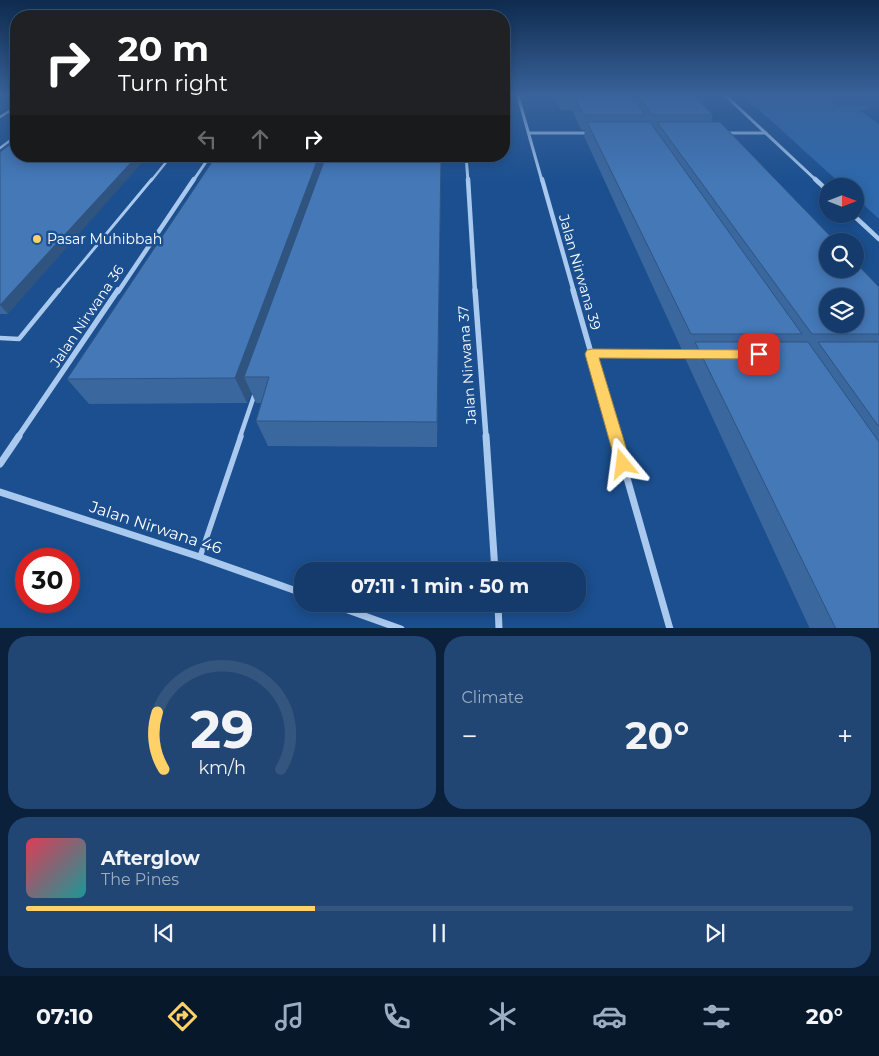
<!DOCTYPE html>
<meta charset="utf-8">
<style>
:root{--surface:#143b6b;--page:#214673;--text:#f1f3f6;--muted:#9dadc1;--line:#33557e;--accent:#ffd166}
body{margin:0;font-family:Montserrat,sans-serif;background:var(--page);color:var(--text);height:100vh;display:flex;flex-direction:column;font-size:19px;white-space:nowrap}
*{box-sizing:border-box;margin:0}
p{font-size:16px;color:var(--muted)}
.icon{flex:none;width:28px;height:28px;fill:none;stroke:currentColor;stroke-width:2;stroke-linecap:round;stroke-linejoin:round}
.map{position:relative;height:628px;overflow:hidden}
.drawer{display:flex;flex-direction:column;gap:8px;padding:8px;background:#0b203b;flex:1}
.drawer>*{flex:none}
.banner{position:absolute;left:10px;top:10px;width:500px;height:152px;border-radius:20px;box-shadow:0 2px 12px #0003,0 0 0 1px var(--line);background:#202124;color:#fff;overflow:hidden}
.needle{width:32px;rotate:90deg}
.controls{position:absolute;left:819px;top:178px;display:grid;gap:10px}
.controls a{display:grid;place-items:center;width:45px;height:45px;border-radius:50%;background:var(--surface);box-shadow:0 2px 12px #0003,0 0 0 1px var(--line);font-size:25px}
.speed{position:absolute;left:15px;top:548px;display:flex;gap:10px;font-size:25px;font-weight:700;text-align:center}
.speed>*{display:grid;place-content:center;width:65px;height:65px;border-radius:50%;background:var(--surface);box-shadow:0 2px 12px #0003,0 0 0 1px var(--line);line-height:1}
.speed .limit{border:8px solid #d22;background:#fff;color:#111}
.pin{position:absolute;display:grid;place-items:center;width:42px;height:42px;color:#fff;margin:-21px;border-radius:10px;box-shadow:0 2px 8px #0006}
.me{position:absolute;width:55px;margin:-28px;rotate:344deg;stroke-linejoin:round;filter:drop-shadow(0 0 4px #0008)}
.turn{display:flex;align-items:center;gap:18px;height:105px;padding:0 25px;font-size:22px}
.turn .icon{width:65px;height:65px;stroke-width:2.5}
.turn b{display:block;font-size:35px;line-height:42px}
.lanes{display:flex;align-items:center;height:48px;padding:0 25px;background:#0003;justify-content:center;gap:25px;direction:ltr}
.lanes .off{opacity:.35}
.big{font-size:38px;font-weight:700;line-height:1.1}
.drawer .widget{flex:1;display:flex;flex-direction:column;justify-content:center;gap:8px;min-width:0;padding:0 18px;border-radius:20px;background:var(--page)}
.drawer .dial{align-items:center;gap:0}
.dial svg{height:130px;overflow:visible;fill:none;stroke:var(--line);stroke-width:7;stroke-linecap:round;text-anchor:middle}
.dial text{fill:var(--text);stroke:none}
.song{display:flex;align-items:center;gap:15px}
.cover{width:60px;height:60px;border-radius:8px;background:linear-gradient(135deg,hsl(350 70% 55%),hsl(180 70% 35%))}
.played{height:5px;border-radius:2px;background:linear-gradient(90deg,var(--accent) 35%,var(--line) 35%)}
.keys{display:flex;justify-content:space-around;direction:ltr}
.heat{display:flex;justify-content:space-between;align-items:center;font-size:28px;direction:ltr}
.drawer .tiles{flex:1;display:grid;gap:8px;grid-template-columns:1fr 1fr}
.widget:last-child{grid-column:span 2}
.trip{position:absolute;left:294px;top:562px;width:292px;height:50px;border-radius:20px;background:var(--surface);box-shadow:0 2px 12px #0003,0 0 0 1px var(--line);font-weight:700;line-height:50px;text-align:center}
.menu{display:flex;height:80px;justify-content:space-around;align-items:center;background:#08182b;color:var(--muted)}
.menu .icon{width:35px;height:35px}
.menu .current{color:var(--accent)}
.menu b{font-size:22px;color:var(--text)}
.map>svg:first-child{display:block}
.green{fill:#2e69ad}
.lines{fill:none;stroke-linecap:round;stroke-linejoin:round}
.lane-far3{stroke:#a9c9ee;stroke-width:2.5}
.lane-far2{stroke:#a9c9ee;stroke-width:3}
.lane-far1{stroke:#a9c9ee;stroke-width:4.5}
.lane{stroke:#a9c9ee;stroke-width:5.5}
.street-far3{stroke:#a9c9ee;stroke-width:3}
.street-far2{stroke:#a9c9ee;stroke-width:4.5}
.street-far1{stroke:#a9c9ee;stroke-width:5.5}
.street{stroke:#a9c9ee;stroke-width:7}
.wall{fill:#3a679d}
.shaded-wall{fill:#305480}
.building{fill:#4478b7;stroke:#305480;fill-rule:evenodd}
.route{fill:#ffd166;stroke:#a68842}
.poi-dot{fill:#ffd166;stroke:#1b4f8f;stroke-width:2}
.labels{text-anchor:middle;stroke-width:5;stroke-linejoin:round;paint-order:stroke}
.poi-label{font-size:14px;fill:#fff;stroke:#1b4f8f;text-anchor:start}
.street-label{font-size:14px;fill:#fff;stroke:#1b4f8f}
.near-street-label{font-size:16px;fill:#fff;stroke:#1b4f8f}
</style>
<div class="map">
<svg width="879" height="629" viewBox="0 0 879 629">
<rect width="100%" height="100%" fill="#1b4f8f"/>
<!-- green -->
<polygon class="green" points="744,96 823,96 837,106 865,106 870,109 859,110 879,124 879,219 855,197 855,186 843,186"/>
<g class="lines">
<!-- lane-far3 -->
<g class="lane-far3">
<polyline points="0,117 16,107"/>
<polyline points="0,148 16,136"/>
<polyline points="436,158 466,158"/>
<polyline points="151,181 171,156"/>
</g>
<!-- lane-far2 -->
<polyline class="lane-far2" points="58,292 152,179"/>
<!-- lane-far1 -->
<g class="lane-far1">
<polyline points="0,338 19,339 59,290"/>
<polyline points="592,354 692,354"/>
<polyline points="240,437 255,393"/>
</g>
<!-- lane -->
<polyline class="lane" points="200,557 241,436"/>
<!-- street-far3 -->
<g class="street-far3">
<polyline points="518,96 542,181"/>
<polyline points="726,96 817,181"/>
<polyline points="529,133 591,133"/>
<polyline points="724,133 766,133"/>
<polyline points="466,156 468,181"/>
<polyline points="193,181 210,156"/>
</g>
<!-- street-far2 -->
<g class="street-far2">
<polyline points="468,179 475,292"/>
<polyline points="542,179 574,292"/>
<polyline points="815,179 828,191"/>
<polyline points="852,214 879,239"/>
<polyline points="118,292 194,179"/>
</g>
<!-- street-far1 -->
<g class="street-far1">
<polyline points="475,290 486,437"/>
<polyline points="573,290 615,437"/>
<polyline points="18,437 118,290"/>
</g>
<!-- street -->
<g class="street">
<polyline points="486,436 495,571"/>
<polyline points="615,436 670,629"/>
<polyline points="0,464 19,436"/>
<polyline points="0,492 200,557 302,593"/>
<polyline points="331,604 401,629"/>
<polyline points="498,604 499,629"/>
</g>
</g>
<!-- wall -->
<g class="wall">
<polygon points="554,96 705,96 706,97 703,105 713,115 711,122 879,287 879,629 810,629 685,358 690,350 682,350 584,136 585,130 581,130 572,110 561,110"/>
<polygon points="0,152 8,314 0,314"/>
<polygon points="441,156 437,447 268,446 256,421 261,403 256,403 251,392 247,403 89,404 67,379"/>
</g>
<!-- shaded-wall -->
<g class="shaded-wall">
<polygon points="137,156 148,156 8,314 0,305"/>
<polygon points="319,156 329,156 244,377 251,392 247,403 235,378"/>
<polygon points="441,166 437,447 437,422"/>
</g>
<!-- building -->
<g class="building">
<polygon points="638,96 705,96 706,97 695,97 713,115 653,115"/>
<polygon points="563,97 563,96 631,96 645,115 584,115 574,97"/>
<polygon points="587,122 650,122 802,334 691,334"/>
<path d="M657,122H720L835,241H828V269H855V262L879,287V334H812ZM828,296H855V324H828Z"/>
<polygon points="16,140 16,156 137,156 0,305 0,152"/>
<polygon points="216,156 319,156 235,378 67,379"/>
<polygon points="326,156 441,156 437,422 256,421 269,377 244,377"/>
<polygon points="695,342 808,342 879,442 879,629 836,629"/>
<polygon points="818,342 879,342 879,427"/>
</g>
<!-- sky -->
<linearGradient id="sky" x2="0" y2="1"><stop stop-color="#0f2b4f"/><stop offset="0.52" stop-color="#39639b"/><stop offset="1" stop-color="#39639b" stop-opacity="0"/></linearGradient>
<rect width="879" height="184" fill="url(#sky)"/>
<!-- route -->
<polygon class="route" points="592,349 759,350 764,351 766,354 764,358 759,359 599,358 631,464 628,468 623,470 618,468 616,464 585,354 587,350"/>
<!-- markers -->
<circle class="poi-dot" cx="37" cy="239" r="5"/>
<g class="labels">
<!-- poi labels -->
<g class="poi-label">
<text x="47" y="244">Pasar Muhibbah</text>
</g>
<!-- street labels -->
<g class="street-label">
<text transform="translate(580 272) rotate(74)" y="5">Jalan Nirwana 39</text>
<text transform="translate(87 316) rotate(-56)" y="5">Jalan Nirwana 36</text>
<text transform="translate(467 365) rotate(-94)" y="5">Jalan Nirwana 37</text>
</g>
<!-- near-street labels -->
<g class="near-street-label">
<text transform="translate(156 527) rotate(18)" y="6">Jalan Nirwana 46</text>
</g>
</g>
</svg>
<div class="controls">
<a><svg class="needle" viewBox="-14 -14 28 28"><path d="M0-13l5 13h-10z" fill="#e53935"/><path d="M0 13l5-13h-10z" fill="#9dadc1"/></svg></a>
<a><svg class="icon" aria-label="search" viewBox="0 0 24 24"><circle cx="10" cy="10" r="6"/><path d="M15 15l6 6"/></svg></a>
<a><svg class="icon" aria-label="layers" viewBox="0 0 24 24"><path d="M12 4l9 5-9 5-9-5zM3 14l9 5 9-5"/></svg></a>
</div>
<div class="speed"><div class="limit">30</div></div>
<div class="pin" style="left:759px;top:354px;background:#d93025"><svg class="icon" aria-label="arrive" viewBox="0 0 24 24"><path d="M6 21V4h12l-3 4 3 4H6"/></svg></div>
<svg class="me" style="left:623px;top:464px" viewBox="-20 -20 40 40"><path d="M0-17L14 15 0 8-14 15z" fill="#ffd166" stroke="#fff" stroke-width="4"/></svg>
<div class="trip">07:11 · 1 min · 50 m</div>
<div class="banner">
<div class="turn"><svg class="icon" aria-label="right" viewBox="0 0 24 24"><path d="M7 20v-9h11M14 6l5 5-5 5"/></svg><div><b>20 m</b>Turn right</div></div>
<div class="lanes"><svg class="icon off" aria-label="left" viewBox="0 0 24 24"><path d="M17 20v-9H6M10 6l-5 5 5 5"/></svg><svg class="icon off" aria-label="ahead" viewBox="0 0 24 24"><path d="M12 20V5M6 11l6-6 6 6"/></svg><svg class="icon" aria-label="right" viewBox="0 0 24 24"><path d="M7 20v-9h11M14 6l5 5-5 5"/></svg></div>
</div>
</div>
<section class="drawer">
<div class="tiles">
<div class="widget dial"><svg viewBox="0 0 100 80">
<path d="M14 69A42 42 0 1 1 86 69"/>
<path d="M14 69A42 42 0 0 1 10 34" stroke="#ffd166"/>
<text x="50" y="56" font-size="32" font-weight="700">29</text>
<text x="50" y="72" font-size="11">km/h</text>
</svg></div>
<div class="widget"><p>Climate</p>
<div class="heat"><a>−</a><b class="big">20°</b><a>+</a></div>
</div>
<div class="widget">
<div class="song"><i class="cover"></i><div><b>Afterglow</b><p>The Pines</p></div></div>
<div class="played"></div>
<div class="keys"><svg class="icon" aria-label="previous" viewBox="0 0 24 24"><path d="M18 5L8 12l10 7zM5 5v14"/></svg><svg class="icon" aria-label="pause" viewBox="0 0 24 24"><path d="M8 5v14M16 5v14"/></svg><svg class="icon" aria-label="next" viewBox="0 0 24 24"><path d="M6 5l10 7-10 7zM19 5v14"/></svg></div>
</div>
</div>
</section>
<nav class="menu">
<b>07:10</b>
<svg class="icon current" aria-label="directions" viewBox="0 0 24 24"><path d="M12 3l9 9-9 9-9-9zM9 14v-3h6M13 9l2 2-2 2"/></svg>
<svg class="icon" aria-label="music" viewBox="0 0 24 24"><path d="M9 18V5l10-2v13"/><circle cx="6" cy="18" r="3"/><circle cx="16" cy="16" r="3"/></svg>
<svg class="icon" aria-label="phone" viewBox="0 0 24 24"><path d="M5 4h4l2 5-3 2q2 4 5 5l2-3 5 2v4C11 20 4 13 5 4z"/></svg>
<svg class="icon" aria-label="climate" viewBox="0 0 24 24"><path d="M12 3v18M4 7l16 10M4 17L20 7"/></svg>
<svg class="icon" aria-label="car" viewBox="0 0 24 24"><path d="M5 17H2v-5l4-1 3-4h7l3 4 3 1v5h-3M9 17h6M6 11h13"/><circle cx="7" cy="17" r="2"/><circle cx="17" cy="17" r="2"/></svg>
<svg class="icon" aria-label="filters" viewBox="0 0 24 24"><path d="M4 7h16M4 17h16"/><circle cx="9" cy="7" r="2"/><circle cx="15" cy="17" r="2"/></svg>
<b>20°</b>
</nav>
